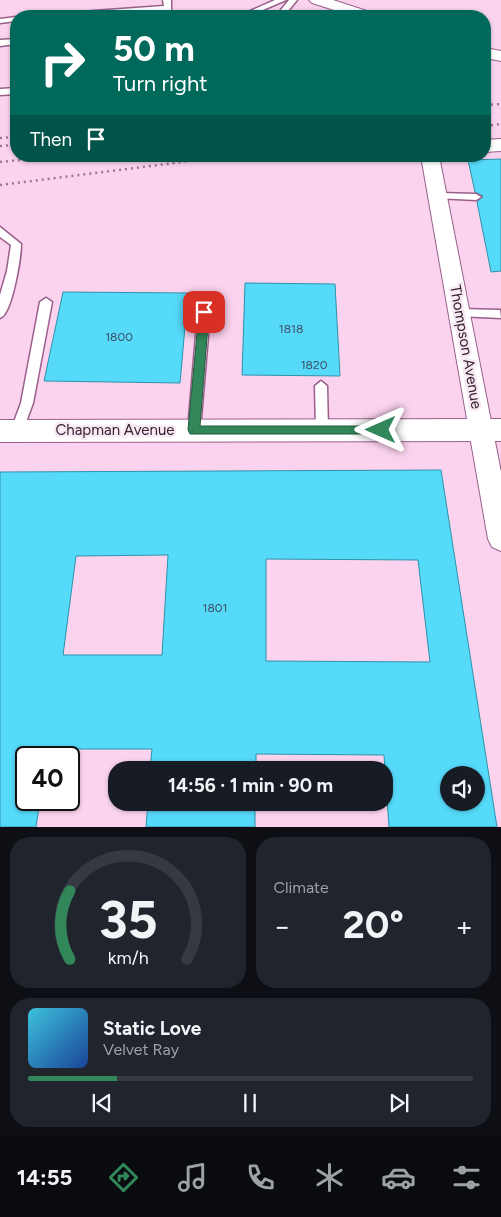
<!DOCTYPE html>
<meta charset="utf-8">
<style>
:root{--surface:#171b24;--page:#20242c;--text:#f1f3f6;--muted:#9ea1a6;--line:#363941;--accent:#32875a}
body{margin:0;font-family:Figtree,sans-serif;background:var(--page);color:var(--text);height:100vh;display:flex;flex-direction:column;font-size:19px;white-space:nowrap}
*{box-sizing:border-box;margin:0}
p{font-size:16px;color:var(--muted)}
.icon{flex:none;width:28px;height:28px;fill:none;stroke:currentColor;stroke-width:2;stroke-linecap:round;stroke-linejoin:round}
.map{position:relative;height:827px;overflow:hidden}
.details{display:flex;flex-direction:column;gap:10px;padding:10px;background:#0d0f14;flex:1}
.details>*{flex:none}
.guide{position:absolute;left:10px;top:10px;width:481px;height:152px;border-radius:20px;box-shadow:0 1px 4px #0004;background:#00695c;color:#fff;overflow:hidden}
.tools{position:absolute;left:440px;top:766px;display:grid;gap:10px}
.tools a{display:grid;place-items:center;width:45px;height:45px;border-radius:50%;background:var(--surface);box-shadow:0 1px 4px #0004;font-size:25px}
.speed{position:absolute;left:15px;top:746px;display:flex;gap:10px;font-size:25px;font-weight:700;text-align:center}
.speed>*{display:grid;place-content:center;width:65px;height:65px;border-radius:50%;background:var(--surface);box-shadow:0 1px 4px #0004;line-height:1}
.speed .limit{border:2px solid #111;border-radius:8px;background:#fff;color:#111}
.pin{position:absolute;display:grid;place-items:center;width:42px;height:42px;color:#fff;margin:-21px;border-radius:10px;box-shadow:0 2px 8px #0006}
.me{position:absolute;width:55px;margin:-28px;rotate:270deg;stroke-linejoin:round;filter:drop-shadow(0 0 4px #0008)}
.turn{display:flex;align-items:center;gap:18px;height:105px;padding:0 20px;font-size:22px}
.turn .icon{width:65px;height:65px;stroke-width:2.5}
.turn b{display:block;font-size:35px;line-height:42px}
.then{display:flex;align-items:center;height:48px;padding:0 20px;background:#0003;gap:10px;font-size:19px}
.big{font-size:38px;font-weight:700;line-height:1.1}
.details .card{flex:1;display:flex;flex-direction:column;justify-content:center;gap:8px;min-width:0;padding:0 18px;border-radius:20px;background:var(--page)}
.details .dial{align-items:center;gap:0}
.dial svg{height:130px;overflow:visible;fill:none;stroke:var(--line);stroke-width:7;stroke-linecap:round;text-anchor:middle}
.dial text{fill:var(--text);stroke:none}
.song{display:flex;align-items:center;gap:15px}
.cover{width:60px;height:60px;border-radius:8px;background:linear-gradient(135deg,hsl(190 70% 55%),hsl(220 70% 35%))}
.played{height:5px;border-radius:2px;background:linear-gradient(90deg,var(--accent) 20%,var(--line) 20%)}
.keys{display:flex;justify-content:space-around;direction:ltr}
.heat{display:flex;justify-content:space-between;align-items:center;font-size:28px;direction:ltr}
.details .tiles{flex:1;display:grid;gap:10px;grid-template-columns:1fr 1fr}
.card:last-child{grid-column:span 2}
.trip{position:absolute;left:108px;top:761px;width:285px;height:50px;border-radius:20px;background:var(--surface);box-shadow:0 1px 4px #0004;font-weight:700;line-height:50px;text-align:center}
.dock{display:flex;height:80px;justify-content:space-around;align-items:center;background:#090b0e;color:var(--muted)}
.dock .icon{width:35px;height:35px}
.dock .current{color:var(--accent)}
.dock b{font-size:22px;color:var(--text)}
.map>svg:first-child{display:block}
.building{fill:#56dafa;stroke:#2d92aa;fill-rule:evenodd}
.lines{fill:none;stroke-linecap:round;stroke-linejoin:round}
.service-casing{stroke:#9a5f8b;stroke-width:3}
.minor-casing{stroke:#9a5f8b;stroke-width:2}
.tertiary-casing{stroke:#9a5f8b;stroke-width:2}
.service{fill:#fff;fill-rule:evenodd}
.minor{fill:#fff;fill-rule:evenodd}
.tertiary{fill:#fff;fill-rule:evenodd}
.rail{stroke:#997990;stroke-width:2.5;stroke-dasharray:2 4;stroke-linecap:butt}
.route{fill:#32875a;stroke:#20583a}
.labels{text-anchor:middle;stroke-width:5;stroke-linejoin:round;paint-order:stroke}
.number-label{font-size:12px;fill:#404e64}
.street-label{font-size:15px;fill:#392032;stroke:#f7eaf3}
</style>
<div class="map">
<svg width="501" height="827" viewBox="0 0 501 827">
<rect width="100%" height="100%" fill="#fbd3ef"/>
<!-- building -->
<g class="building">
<polygon points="501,159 501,271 491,272 477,202 483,196 475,192 468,160"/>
<polygon points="245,283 335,284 340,376 242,375"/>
<polygon points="63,292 188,293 180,383 44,381"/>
<path d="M441,470L497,827H389L384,755L256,754V770H150L152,749H47L46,758H26V800H40L36,827H0V472ZM168,555L162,655H63L76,556ZM266,559L418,560L430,662L266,661ZM449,775H476V802H449Z"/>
<polygon points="148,802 255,802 255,827 146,827"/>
</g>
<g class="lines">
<defs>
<g id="service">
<polygon points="163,0 171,0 171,10 84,16 48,16 52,14 164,6"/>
<polygon points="275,0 286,0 249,16 239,16"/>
<polygon points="289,0 297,0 284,16 276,16"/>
<polygon points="16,17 16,21 0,23 0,19"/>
<polygon points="0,40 16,39 16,44 0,46"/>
<polygon points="16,88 16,94 0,95 0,89"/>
<polygon points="439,193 476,194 481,197 476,200 435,198 435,194"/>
<path d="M0,227L21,244C21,257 12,315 0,318V295L7,271L11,245L0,237Z"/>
<polygon points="46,298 52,302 33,403 23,430 21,434 13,434 11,430 21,403 40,302"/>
<polygon points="204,308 210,312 200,430 198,434 190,434 188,430 198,312"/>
<polygon points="461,309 500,310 501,318 457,316 455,313 457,310"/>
<polygon points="321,381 327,386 328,431 326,435 318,435 316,431 315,386"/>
</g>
<g id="minor">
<polygon points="309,0 333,0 373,13 376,16 353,16 312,3"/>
<polygon points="485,48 501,51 501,61 485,58"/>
<polygon points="501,139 501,151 485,152 485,140"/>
<polygon points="421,156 439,156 501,472 501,551 492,547 488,539"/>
</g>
<polygon id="tertiary" points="501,419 501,441 0,442 0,420"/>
</defs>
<!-- service casing -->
<use href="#service" class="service-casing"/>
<!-- minor casing -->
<use href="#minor" class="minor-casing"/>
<!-- tertiary casing -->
<use href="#tertiary" class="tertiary-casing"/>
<!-- service -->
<use href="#service" class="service"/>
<!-- minor -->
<use href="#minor" class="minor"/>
<!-- tertiary -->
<use href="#tertiary" class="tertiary"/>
<!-- rail -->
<g class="rail">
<polyline points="485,105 501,104"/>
<polyline points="485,126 501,124"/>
<polyline points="0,138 16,137"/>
<polyline points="0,146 16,145"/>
<polyline points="0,162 61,156"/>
<polyline points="0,185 229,156"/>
</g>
</g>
<!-- route -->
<polygon class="route" points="204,308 209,312 200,426 381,426 385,427 385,434 190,434 188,430 199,312"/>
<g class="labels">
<!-- number labels -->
<g class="number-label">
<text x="291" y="333">1818</text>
<text x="119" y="341">1800</text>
<text x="314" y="369">1820</text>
<text x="215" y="612">1801</text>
</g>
<!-- street labels -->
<g class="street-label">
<text transform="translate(466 347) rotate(80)" y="5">Thompson Avenue</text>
<text x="115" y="435">Chapman Avenue</text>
</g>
</g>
</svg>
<div class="tools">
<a><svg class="icon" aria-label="sound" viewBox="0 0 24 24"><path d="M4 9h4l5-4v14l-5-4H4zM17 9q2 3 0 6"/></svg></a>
</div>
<div class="speed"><div class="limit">40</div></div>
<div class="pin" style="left:204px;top:312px;background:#d93025"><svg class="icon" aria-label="arrive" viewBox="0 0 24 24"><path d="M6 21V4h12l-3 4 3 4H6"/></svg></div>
<svg class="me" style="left:381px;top:430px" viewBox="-20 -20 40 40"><path d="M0-17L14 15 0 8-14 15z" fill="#32875a" stroke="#fff" stroke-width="4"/></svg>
<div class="trip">14:56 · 1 min · 90 m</div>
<div class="guide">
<div class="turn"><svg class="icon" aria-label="right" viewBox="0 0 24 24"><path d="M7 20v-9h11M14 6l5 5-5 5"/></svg><div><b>50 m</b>Turn right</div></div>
<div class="then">Then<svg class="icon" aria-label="arrive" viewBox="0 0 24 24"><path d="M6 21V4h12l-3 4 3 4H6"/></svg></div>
</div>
</div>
<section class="details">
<div class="tiles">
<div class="card dial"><svg viewBox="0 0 100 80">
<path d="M14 69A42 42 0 1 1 86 69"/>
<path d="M14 69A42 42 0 0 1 14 27" stroke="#32875a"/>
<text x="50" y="56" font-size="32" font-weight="700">35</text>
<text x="50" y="72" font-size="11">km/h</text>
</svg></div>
<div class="card"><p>Climate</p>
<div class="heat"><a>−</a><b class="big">20°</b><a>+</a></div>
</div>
<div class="card">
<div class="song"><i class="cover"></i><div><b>Static Love</b><p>Velvet Ray</p></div></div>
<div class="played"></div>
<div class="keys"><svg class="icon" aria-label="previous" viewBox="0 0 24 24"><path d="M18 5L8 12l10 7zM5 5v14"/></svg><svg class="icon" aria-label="pause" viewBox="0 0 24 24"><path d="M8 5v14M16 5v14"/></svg><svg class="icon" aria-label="next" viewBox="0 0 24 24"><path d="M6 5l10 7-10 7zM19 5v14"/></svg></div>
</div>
</div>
</section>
<nav class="dock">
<b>14:55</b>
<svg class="icon current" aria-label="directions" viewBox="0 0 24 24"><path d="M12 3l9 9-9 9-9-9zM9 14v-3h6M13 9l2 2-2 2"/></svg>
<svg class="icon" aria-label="music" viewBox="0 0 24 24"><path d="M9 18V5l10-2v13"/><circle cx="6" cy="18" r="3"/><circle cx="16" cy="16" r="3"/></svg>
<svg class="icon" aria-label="phone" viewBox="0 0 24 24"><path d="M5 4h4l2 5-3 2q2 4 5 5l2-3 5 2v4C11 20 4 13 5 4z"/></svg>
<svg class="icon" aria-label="climate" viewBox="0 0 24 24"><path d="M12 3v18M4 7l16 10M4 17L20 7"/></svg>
<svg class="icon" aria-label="car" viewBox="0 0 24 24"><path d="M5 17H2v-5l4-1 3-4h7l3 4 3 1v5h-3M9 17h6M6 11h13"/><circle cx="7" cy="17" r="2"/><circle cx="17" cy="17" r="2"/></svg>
<svg class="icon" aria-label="filters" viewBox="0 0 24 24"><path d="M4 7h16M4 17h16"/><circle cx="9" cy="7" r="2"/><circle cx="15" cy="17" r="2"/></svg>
</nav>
